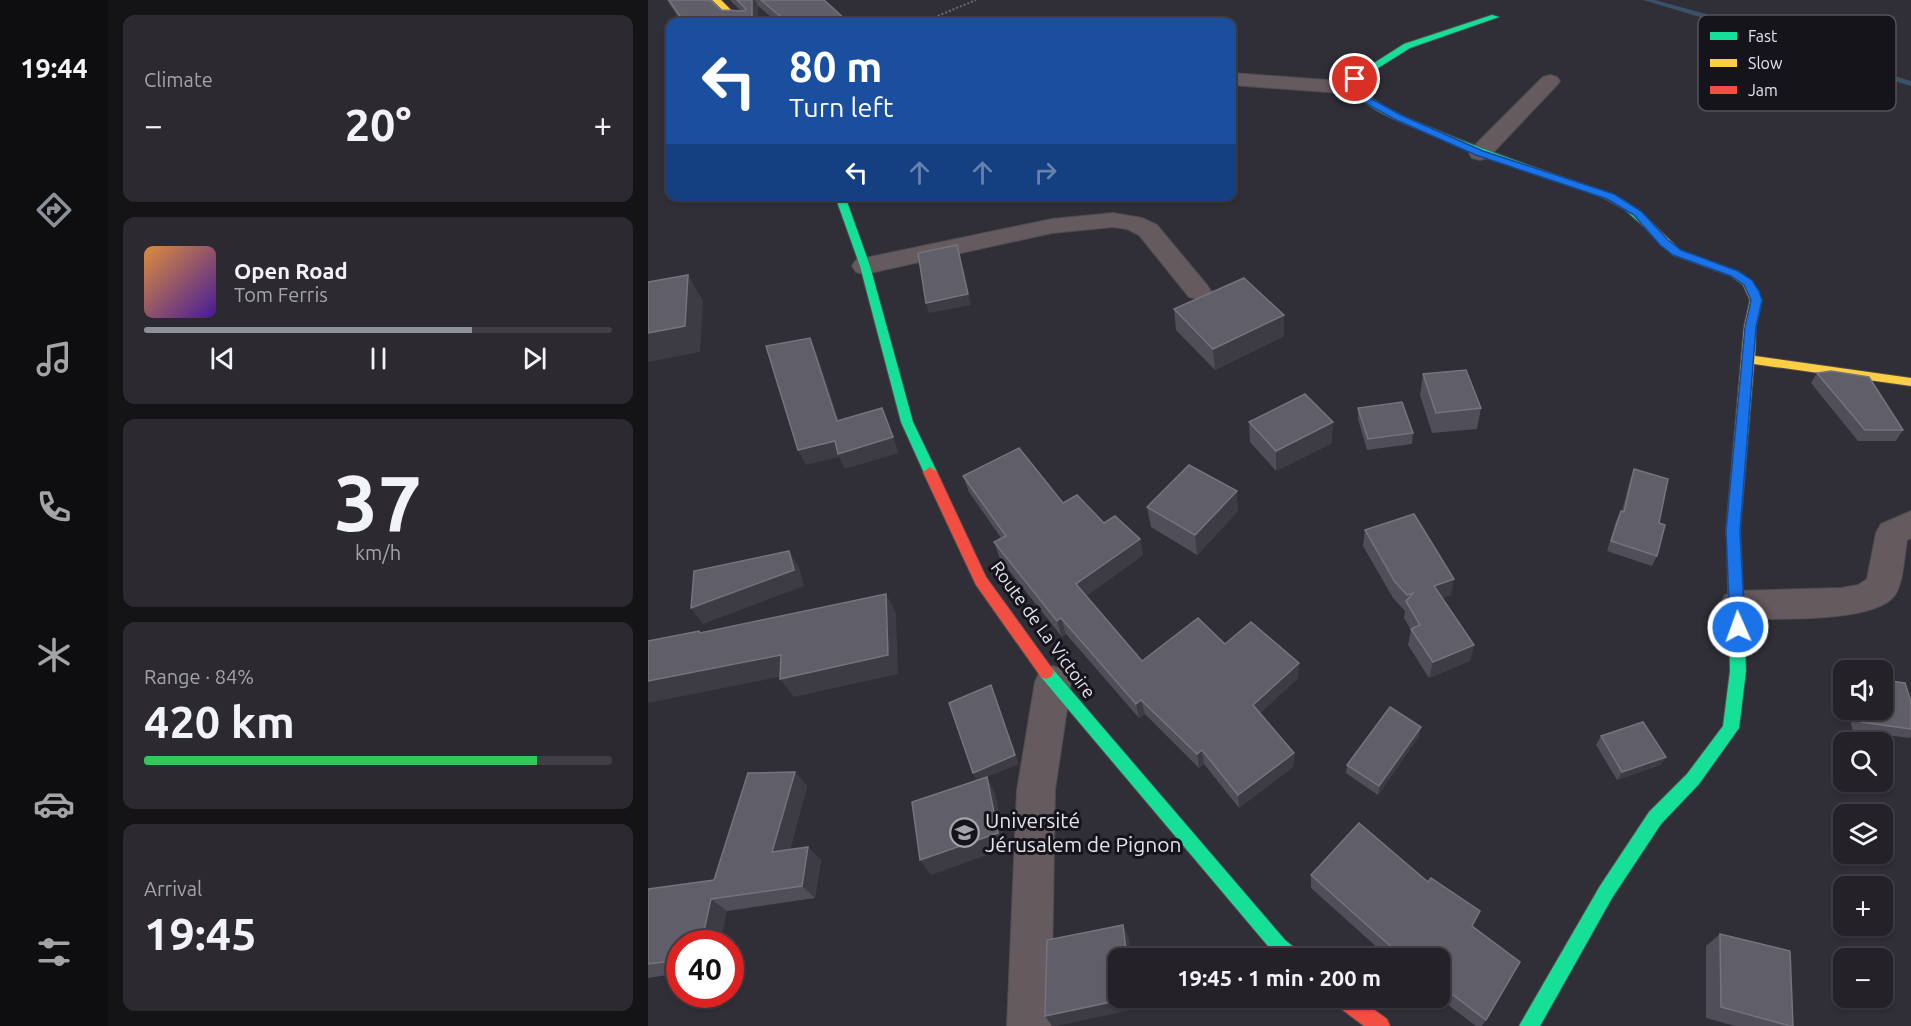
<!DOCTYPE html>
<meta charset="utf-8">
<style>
:root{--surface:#242228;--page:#2c2a30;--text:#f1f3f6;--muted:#a3a4a8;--line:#413f45;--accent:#8c9099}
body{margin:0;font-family:Ubuntu,sans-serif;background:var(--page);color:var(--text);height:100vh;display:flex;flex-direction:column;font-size:22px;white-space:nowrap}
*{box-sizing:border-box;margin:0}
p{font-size:20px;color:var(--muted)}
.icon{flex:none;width:33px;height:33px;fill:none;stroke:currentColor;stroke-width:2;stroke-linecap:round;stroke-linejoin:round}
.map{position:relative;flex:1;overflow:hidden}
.details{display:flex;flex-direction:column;gap:15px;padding:15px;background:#141316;width:540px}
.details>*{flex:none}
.hud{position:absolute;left:18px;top:18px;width:570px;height:183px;border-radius:12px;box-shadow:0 2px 4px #0004,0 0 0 2px var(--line);background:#1a4fa0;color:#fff;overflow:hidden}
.controls{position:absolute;left:1185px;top:660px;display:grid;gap:12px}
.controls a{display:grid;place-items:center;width:60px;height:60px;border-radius:12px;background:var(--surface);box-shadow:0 2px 4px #0004,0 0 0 2px var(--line);font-size:30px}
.speed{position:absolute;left:18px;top:930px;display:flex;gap:12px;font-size:30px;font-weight:700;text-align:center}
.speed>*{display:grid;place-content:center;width:78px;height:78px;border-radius:50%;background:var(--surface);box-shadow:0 2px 4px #0004,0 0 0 2px var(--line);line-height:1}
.speed .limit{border:9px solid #d22;background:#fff;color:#111}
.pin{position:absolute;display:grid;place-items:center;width:51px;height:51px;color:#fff;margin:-26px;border:3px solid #fff;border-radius:50%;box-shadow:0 2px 6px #0007}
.me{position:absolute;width:66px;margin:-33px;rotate:358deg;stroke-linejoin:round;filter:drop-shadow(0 0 4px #0008)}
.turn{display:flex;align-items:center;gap:21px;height:126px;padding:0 24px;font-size:27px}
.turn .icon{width:78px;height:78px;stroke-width:2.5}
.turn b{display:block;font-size:42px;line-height:51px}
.lanes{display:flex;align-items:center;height:57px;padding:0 24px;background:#0003;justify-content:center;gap:30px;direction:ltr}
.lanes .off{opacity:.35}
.big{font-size:45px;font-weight:700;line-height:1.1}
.details .card{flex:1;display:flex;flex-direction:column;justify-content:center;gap:9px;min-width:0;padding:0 21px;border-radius:12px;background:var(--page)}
.details .dial{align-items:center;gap:0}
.dial b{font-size:78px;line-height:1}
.song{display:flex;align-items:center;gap:18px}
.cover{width:72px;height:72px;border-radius:9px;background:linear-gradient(135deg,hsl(30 70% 55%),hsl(260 70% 35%))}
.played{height:6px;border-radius:3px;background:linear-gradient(90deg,var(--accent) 70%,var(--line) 70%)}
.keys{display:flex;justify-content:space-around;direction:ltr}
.heat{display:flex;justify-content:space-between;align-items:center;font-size:33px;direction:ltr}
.charge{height:9px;border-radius:4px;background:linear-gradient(90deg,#34c759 84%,var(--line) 0)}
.trip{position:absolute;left:460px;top:948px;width:342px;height:60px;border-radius:12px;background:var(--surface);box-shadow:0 2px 4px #0004,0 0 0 2px var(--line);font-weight:700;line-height:60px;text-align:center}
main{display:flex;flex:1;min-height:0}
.tab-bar{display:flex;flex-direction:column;width:108px;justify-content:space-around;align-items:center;background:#0e0e10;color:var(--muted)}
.tab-bar .icon{width:42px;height:42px}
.tab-bar .active{color:var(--accent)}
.tab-bar b{font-size:27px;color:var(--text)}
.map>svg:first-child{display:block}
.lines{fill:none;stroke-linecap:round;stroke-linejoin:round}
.stream{fill:#395269;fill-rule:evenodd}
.street-casing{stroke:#4e4c52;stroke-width:2}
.fast-casing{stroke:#4e4c52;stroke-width:2}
.slow-casing{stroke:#4e4c52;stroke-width:2}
.jam-casing{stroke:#4e4c52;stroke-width:2}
.path{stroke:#71696d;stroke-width:2;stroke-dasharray:2 2;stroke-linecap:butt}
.street{fill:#655a5e;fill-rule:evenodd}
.fast{fill:#16e098;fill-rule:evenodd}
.slow{fill:#ffcf43;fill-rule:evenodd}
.jam{fill:#f24e42;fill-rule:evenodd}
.wall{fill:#504e58}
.shaded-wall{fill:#3d3b44}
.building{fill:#605e68;stroke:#75737d;stroke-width:1.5}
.route{fill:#1a73e8;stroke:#114b97;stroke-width:1.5}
.labels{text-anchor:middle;stroke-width:6;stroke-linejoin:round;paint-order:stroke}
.street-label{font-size:18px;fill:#e4e2ec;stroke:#16141b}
.near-poi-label{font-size:21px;fill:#e4e2ec;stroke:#16141b;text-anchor:start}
.key{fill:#16141b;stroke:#54525a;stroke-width:1.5}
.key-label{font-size:16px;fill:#e4e2ec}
</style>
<main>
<nav class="tab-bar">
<b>19:44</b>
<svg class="icon active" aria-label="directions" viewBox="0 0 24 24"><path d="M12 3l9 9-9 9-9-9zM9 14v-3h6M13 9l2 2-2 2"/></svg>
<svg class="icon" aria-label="music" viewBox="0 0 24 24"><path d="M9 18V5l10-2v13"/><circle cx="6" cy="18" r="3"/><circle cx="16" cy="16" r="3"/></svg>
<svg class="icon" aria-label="phone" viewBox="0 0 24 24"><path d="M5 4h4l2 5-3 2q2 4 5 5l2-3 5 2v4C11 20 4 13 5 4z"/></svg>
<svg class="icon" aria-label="climate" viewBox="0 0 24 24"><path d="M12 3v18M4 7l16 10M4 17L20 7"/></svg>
<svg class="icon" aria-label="car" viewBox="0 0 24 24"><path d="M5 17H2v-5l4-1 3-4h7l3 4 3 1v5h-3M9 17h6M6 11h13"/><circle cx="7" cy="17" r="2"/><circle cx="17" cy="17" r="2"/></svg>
<svg class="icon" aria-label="filters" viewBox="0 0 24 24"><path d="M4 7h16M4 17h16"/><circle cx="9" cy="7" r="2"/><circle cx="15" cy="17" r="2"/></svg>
</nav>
<section class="details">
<div class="card"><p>Climate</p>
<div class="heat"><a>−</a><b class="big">20°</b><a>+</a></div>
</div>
<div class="card">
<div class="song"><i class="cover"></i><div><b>Open Road</b><p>Tom Ferris</p></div></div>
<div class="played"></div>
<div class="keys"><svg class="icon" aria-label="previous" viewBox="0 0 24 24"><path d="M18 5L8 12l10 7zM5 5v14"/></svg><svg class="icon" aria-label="pause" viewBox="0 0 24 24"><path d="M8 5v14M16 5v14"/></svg><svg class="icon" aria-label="next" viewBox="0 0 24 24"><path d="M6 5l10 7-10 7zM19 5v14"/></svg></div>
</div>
<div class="card dial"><b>37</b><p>km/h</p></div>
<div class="card"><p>Range · 84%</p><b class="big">420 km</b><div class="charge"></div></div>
<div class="card"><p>Arrival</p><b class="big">19:45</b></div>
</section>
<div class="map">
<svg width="1263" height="1026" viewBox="0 0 1263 1026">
<rect width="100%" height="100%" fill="#302e36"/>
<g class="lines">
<!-- stream -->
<polygon class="stream" points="995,0 1007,0 1098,25 1179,55 1263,81 1263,86 1173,59 1092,29"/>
<defs>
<g id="street">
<polygon points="584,73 706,82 713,84 716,88 713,92 706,94 584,85"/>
<polygon points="902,75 909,77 912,81 909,85 840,158 832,160 824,158 821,153 824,148 895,77"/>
<polygon points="465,213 494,218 509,225 559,285 563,291 559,297 550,299 541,297 491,235 479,229 465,227 404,233 217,274 208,272 204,266 208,260 217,258 404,219"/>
<path d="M1263,511V538L1259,540C1256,556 1256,581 1247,595C1227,624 1123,618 1089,619L1077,615L1072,605L1077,595L1089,591L1193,588L1210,585L1219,579L1228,533L1233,524Z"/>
<polygon points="405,666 418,671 423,682 407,790 403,1026 359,1026 369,790 387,682 392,671"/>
</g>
<g id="fast">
<path d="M844,15L851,17L762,48L711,80V87C732,108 759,118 786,129C828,147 871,162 914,177C945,188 980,196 1002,222L1001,224H993L976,209L956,198C897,175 835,157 777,132C750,121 721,111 702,88L704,77L756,44Z"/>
<polygon points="187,196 197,196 222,266 265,422 289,472 287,475 277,475 253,422 212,266"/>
<polygon points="1086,541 1091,543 1093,547 1098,671 1091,728 1051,784 1013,824 964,898 892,1026 871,1026 952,886 1001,812 1039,774 1075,726 1082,671 1079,547 1081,543"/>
<polygon points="398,665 403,667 637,940 652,952 655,958 632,958 625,952 393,677 390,672 393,667"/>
</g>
<g id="slow">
<polygon points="64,0 73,0 95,22 87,22"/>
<polygon points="997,219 1001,220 1033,251 1091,272 1104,281 1114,300 1108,327 1107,356 1263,378 1263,386 1106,364 1092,531 1093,547 1091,551 1081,551 1078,531 1096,327 1102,300 1095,285 1083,276 1025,255 993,224 993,220"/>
</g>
<g id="jam">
<polygon points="282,467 289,472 338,577 403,667 406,672 403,677 398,679 393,677 328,585 275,472"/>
<polygon points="686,998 710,998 739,1019 742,1026 716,1026 688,1005"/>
</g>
</defs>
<!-- street casing -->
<use href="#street" class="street-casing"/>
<!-- fast casing -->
<use href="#fast" class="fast-casing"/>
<!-- slow casing -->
<use href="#slow" class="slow-casing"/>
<!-- jam casing -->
<use href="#jam" class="jam-casing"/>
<!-- path -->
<polyline class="path" points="275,22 328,0"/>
<!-- street -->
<use href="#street" class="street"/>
<!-- fast -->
<use href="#fast" class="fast"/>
<!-- slow -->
<use href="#slow" class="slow"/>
<!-- jam -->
<use href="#jam" class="jam"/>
</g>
<!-- wall -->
<g class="wall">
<polygon points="19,0 62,0 73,10 93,11 82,0 176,0 199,22 129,22 110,6 109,22 33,22"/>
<polygon points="526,309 636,315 636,336 567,370 528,330"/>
<polygon points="1169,373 1255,430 1248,441 1210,441 1163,383"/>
<polygon points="775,374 833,408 829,429 784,433 772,395"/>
<polygon points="710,408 765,433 764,444 719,450 710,419"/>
<polygon points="601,422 684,443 628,471 602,442"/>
<polygon points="986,469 1011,523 1009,556 1004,566 959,551 968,521 973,511 974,511 982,480"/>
<polygon points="315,476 415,503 492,539 495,555 438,596 494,661 577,644 650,678 612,713 646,753 645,767 591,808 556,764 551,768 497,714 491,718 418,634 414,637 352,559 346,542 353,538 321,492"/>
<polygon points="499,507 590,511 549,555 503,527"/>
<polygon points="717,530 803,595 794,598 826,645 822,661 781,678 760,645 763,630 756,618 757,611 745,598 715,546"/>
<polygon points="1263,702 1263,737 1262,738 1205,731 1199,710 1234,710"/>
<polygon points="771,736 730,795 698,773 699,765"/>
<polygon points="953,736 1018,757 1012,765 969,780 948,745"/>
<polygon points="147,772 159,786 142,849 173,860 167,898 79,911 32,944 32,973 0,978 0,889 66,880"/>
<polygon points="663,875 824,927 838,1020 834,1026 828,1026 795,1001 796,999 792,996 792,958 741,958 663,888"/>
<polygon points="1072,934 1145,1026 1087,1026 1058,1018 1058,946"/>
</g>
<!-- shaded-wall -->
<g class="shaded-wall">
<polygon points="104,0 107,0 110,6 109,22 104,22"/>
<polygon points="197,19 199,22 185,22"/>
<polygon points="309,245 323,305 281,313 278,303"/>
<polygon points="40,275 55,301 52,352 0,362 0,333"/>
<polygon points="636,315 636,336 567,370 565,349"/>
<polygon points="162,338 169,354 196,436 189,421"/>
<polygon points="234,408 251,453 197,469 191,457 158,465 150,450"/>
<polygon points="685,422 684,443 628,471 628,451"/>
<polygon points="589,491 590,511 549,555 547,535"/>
<polygon points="492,539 495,555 432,600 428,584"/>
<polygon points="141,551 151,567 156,586 55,624 43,608"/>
<polygon points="806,579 803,595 783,602 786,586"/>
<polygon points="238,594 248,613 250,674 146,697 132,679"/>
<polygon points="413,618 418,634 414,637 409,621"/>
<polygon points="826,645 822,661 781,678 785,662"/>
<polygon points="133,655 146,674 0,703 0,681"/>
<polygon points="651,663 650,678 605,719 605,705"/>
<polygon points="343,685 347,695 371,764 339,777 347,793 359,848 283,875 272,860 329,781 325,773"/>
<polygon points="493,700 497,714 491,718 488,704"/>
<polygon points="773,727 771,736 730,795 731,786"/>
<polygon points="554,750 556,764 551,768 549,754"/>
<polygon points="646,753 645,767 591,808 590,795"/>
<polygon points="1018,757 1012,765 969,780 974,772"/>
<polygon points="147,772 159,786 138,865 124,852"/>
<polygon points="160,847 173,860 167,898 154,886"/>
<polygon points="63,899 79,911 72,944 53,944"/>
<polygon points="475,925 481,938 483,958 479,958"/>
<polygon points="482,998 486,998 488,1009 409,1026 404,1026 397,1016"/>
</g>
<!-- building -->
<g class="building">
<polygon points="21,0 62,0 73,10 96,11 98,9 89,0 104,0 104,22 36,22"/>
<polygon points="113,0 176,0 197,19 185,22 139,22"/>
<polygon points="309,245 320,294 278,303 270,253"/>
<polygon points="40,275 37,326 0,333 0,282"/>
<polygon points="596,278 636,315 565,349 526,309"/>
<polygon points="162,338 189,421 234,408 245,437 190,454 187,441 150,450 118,346"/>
<polygon points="818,370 833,408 788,413 775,374"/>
<polygon points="1183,371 1221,377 1255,430 1217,430 1169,373"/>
<polygon points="657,394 685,422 628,451 601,422"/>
<polygon points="754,402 765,433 720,439 710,408"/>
<polygon points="371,448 415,503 429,495 456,523 467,516 492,539 428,584 494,661 550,618 577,644 603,622 651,663 605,705 646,753 590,795 554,750 549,754 493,700 488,704 413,618 409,621 346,542 358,536 315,476"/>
<polygon points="541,465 589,491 547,535 499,507"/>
<polygon points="986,469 1020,479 1011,523 1017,525 1009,556 963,541 973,511 976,512"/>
<polygon points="766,514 806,579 786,586 826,645 785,662 763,629 772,625 758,601 765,593 759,595 747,582 717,530"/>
<polygon points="141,551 146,570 43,608 46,571"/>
<polygon points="238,594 240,655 132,679 133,655 0,681 0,641 51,631 52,633"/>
<polygon points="1234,680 1257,683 1263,702 1263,729 1213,722 1210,710 1234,710"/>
<polygon points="343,685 367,755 325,773 301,703"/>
<polygon points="742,707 773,727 731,786 699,765"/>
<polygon points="995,722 1018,757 974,772 953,736"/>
<polygon points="147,772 124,852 160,847 154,886 63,899 53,944 32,944 32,960 0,964 0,889 66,880 100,773"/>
<polygon points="339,777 350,833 272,860 264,802"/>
<polygon points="711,823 780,882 783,878 832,911 824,926 872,962 838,1020 800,991 801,989 792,983 792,958 759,958 740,944 663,875"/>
<polygon points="475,925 479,958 471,958 471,998 482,998 397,1016 399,940"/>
<polygon points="1072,934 1142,951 1145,1026 1142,1026 1073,1007"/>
</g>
<!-- route -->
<polygon class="route" points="704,77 710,77 711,87 718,96 753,115 835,151 966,194 993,211 1020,240 1033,250 1090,271 1104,280 1111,291 1114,300 1108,327 1092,531 1097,627 1095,631 1090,633 1084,631 1082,627 1078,531 1097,327 1103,300 1096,285 1083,276 1025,255 1012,245 986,215 959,199 828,155 746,119 712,100 702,88"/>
<!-- icons -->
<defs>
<symbol id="university-ring" viewBox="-11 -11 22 22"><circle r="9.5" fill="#16141b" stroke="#a5a3ac" stroke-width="1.5"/><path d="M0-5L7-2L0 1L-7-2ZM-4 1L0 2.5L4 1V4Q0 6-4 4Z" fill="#a5a3ac"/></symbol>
</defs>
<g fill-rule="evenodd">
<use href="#university-ring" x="300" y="816" width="33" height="33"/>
</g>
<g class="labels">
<!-- street labels -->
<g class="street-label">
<text transform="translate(395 630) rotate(54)" y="6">Route de La Victoire</text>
</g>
<!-- near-poi labels -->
<g class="near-poi-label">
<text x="337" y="828">Université<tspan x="337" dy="24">Jérusalem de Pignon</tspan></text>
</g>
</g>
<!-- legend -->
<rect x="1050" y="15" width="198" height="96" rx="9" class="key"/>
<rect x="1062" y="32" width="27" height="8" fill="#16e098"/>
<rect x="1062" y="59" width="27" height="8" fill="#ffcf43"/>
<rect x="1062" y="86" width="27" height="8" fill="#f24e42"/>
<g class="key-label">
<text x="1100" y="42">Fast</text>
<text x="1100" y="69">Slow</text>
<text x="1100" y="96">Jam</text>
</g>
</svg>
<div class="controls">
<a><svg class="icon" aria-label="sound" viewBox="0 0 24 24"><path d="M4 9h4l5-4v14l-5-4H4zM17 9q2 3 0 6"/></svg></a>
<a><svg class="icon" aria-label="search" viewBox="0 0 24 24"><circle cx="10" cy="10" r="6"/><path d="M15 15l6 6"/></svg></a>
<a><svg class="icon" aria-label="layers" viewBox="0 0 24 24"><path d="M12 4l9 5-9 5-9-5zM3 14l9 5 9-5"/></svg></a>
<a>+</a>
<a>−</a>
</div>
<div class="speed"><div class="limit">40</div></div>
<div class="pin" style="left:707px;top:79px;background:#d93025"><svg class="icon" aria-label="arrive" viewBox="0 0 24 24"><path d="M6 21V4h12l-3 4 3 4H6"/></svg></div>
<svg class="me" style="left:1090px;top:627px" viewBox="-20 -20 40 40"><circle r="17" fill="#1a73e8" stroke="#fff" stroke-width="3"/><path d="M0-11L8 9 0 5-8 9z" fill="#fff"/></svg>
<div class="trip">19:45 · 1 min · 200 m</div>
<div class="hud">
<div class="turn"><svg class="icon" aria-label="left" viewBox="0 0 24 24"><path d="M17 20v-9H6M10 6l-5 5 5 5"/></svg><div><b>80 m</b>Turn left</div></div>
<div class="lanes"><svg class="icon" aria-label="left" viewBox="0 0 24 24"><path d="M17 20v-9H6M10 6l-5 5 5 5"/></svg><svg class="icon off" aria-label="ahead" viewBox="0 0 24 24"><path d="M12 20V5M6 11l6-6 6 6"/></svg><svg class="icon off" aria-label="ahead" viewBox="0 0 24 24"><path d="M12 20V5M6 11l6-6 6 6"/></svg><svg class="icon off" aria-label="right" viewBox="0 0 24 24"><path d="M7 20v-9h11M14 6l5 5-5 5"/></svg></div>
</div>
</div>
</main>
